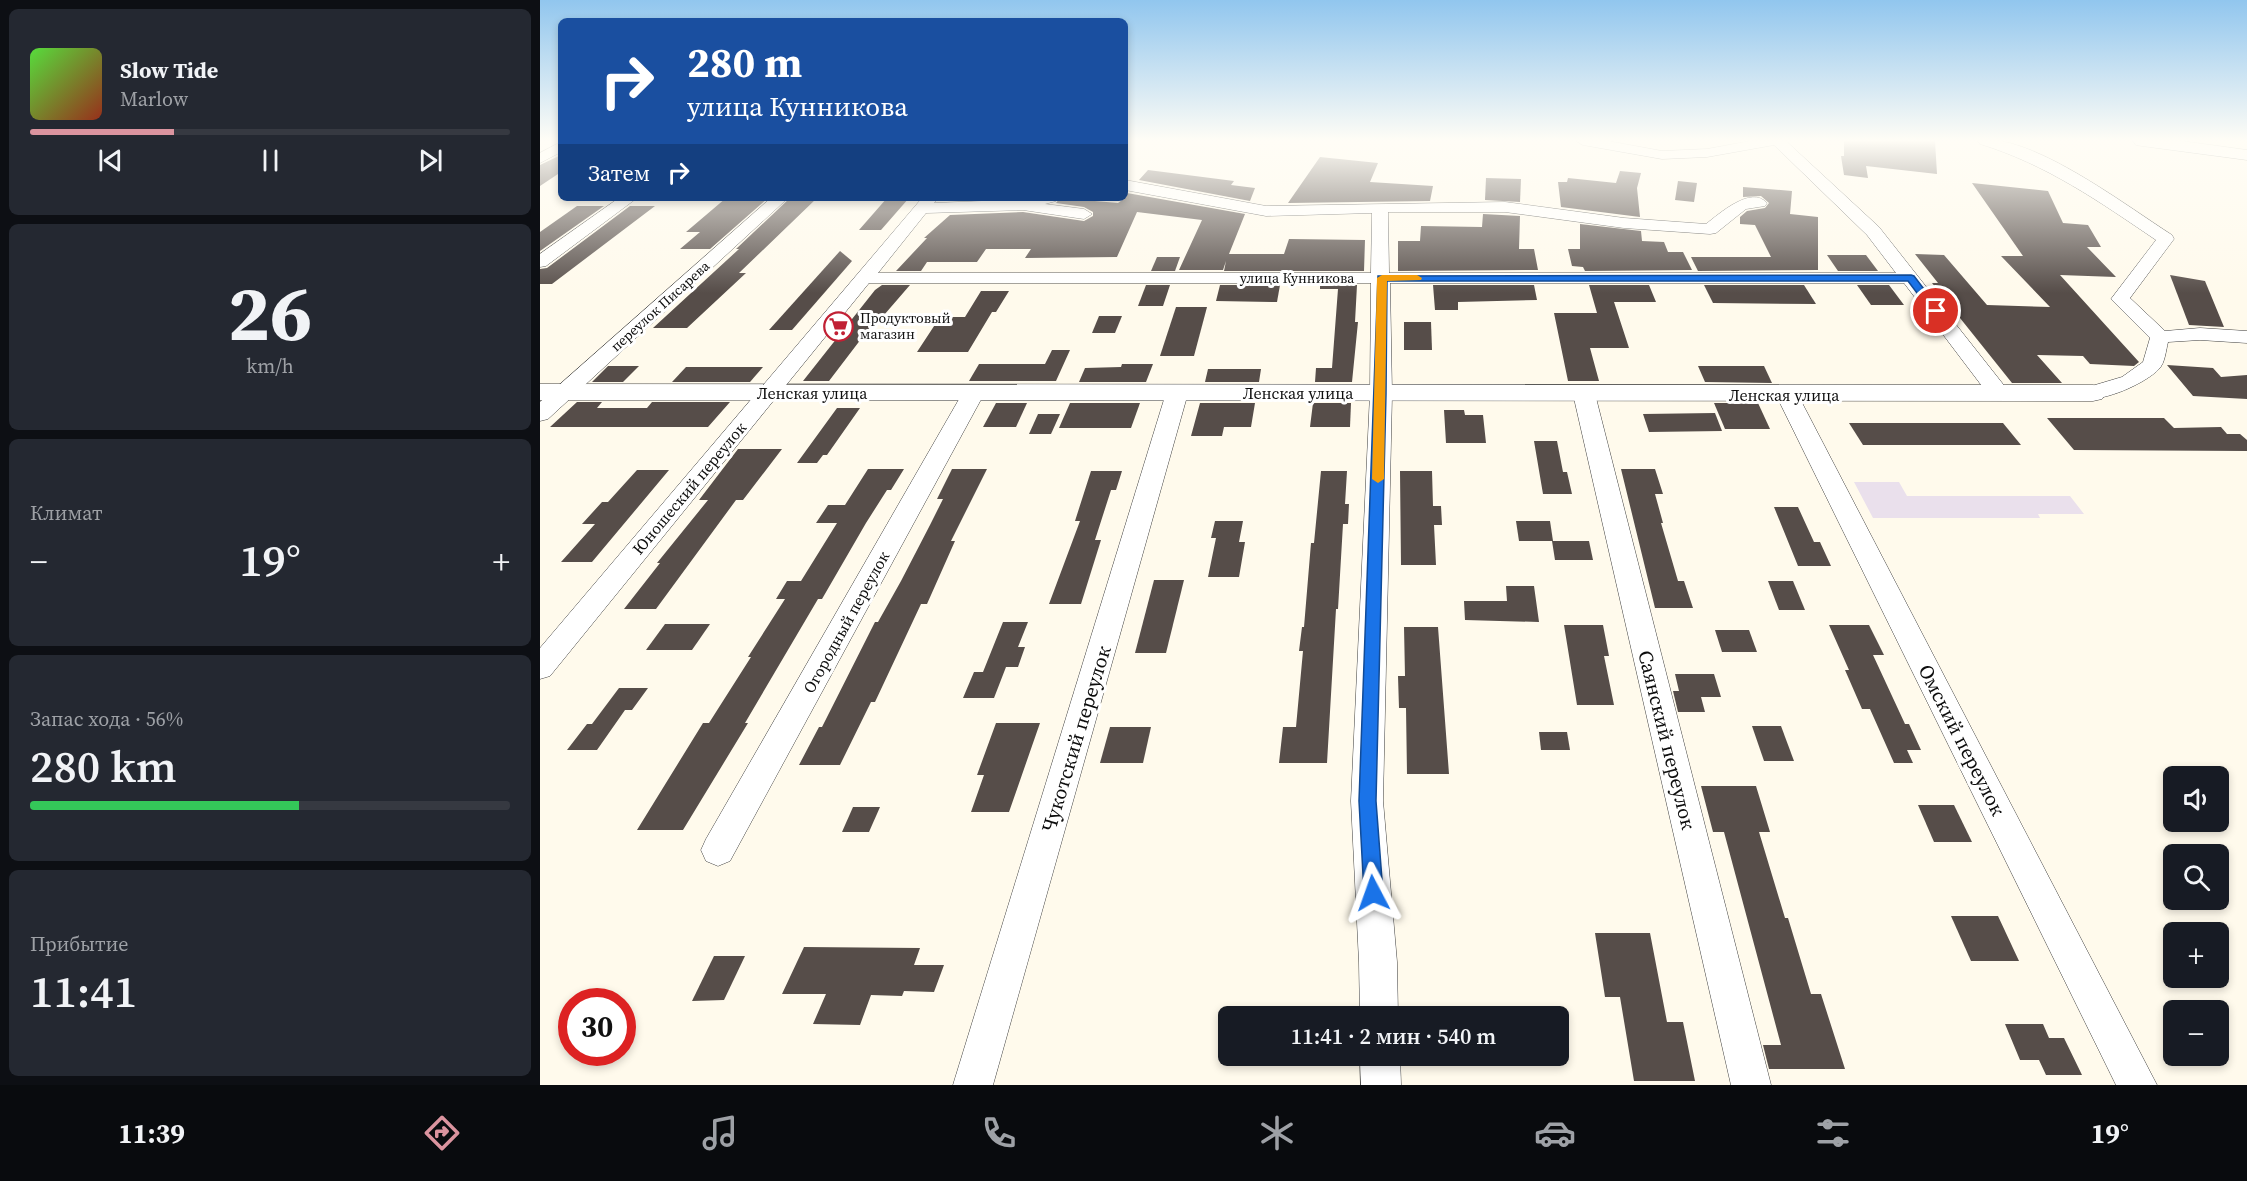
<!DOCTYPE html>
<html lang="ru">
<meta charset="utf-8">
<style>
:root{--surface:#171b24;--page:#242831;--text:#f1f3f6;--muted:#9ea1a6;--line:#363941;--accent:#db949f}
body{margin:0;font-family:"Source Serif 4",serif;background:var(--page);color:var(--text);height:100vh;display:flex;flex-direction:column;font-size:22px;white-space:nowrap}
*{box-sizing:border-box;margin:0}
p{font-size:20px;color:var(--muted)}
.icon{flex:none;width:33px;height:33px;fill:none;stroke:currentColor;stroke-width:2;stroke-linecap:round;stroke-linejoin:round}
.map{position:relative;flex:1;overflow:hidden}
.side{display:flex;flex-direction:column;gap:9px;padding:9px;background:#0d0f14;width:540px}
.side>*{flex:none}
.top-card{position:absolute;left:18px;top:18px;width:570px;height:183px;border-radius:9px;box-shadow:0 3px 9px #0003;background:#1a4fa0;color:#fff;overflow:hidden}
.tools{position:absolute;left:1623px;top:766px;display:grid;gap:12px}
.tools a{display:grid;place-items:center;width:66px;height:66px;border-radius:9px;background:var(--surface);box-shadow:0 3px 9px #0003;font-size:30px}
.speed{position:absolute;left:18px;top:988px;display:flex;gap:12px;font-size:30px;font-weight:700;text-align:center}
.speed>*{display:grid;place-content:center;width:78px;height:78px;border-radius:50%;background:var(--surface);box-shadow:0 3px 9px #0003;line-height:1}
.speed .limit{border:9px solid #d22;background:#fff;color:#111}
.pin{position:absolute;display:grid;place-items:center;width:51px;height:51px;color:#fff;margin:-26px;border:3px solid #fff;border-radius:50%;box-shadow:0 2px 6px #0007}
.me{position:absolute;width:66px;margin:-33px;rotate:356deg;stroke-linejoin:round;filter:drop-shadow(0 0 4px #0008)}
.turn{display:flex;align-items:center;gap:21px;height:126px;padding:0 30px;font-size:27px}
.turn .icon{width:78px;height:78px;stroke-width:2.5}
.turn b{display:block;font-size:42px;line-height:51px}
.then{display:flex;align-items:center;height:57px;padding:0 30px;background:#0003;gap:12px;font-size:22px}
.big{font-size:45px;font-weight:600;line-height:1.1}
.side .tile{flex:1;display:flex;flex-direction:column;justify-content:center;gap:9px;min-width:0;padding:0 21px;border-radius:9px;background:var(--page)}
.side .dial{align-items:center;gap:0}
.dial b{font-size:78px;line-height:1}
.song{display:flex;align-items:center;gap:18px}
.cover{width:72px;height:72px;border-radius:9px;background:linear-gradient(135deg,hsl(110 70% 55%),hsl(10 70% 35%))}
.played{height:6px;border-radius:3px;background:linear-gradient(90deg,var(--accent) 30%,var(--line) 30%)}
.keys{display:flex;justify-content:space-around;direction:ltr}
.heat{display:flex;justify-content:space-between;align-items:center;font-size:33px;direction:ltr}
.charge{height:9px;border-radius:4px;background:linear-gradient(90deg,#34c759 56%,var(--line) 0)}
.trip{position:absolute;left:678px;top:1006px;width:351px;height:60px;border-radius:9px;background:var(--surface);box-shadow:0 3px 9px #0003;font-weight:600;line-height:60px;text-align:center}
.tab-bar{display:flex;height:96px;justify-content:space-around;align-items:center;background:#090b0e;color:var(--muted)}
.tab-bar .icon{width:42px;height:42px}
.tab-bar .current{color:var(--accent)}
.tab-bar b{font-size:27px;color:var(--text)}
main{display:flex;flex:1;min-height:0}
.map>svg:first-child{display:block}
.industrial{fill:#eae0ec}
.building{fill:#564d49}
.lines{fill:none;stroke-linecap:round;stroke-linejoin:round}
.minor-casing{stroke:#404040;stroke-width:1}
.tertiary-casing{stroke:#404040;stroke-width:1}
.minor{fill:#fff;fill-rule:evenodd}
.tertiary{fill:#fff;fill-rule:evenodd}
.route{fill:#1a73e8;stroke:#114b97;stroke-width:1.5}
.slow{fill:#f59e0b}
.labels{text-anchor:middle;stroke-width:6;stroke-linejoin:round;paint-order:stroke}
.far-street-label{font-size:14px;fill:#0d0d0d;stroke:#fff}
.far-poi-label{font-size:14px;fill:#0d0d0d;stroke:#fff;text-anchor:start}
.street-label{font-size:16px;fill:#0d0d0d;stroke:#fff}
.near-street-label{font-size:20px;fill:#0d0d0d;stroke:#fff}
</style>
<main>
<section class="side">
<div class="tile">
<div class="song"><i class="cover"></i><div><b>Slow Tide</b><p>Marlow</p></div></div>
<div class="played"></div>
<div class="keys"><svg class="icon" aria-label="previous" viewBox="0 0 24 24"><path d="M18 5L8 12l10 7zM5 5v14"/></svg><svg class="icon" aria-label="pause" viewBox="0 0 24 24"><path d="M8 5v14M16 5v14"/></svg><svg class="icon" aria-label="next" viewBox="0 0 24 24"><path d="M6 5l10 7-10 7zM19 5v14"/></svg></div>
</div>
<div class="tile dial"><b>26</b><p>km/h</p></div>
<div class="tile"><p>Климат</p>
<div class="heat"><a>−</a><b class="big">19°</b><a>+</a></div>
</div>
<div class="tile"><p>Запас хода · 56%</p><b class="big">280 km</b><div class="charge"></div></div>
<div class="tile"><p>Прибытие</p><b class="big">11:41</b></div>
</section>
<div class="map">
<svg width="1707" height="1085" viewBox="0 0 1707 1085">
<rect width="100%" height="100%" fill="#fffaec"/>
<!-- industrial -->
<polygon class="industrial" points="1314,482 1359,482 1367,496 1530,496 1544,514 1498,514 1500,518 1333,518"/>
<!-- building -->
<g class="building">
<polygon points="1304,141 1395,141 1397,174 1326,166 1328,178 1304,175 1301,156 1304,156"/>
<polygon points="21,155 21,172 0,186 0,165"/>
<polygon points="780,157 838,163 830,182 893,186 890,201 748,203"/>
<polygon points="608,170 694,181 691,185 715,188 710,201 599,180"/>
<polygon points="1080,171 1101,173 1097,188 1100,217 1021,207 1018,182 1027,182 1028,178 1076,183"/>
<polygon points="946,178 981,179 980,202 945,200"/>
<polygon points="1138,181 1157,183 1154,202 1135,200"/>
<polygon points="1432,183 1508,191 1523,223 1548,225 1561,247 1547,247 1576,277 1520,275 1599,362 1594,366 1550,364 1543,356 1497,355 1522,383 1472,383 1392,283 1398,283 1375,254 1404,255 1447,305 1510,307 1461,256 1483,256"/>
<polygon points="1203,187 1252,191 1250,214 1278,217 1278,270 1158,271 1151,257 1231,257 1215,225 1200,224 1200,217 1207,211 1225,208 1229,203 1221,196 1203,197"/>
<polygon points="587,193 705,214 689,254 744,254 749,239 825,240 824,271 684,271 686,261 683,270 639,270 662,220 597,212 577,257 485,258 491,249 446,249 437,262 387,262 381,271 356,271 387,238 384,238 410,215 483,212 544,221 553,216 553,212 544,207 516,203 520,198 578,203 585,198"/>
<polygon points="186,198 228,198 170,249 140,249 160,232 146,232"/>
<polygon points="250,198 277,198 199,273 206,273 147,328 113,328 199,249 196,249"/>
<polygon points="347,198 369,198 341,230 319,230"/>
<polygon points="37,206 64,206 0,251 0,232"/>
<polygon points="90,206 115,206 12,284 0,284 0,269 7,268"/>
<polygon points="943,214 980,216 979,249 994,249 998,270 858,271 858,241 880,241 881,226 942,227"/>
<polygon points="1040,224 1101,231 1102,241 1124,242 1128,252 1143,252 1152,270 1045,271 1043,267 1032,266 1028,249 1040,249"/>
<polygon points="300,251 312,261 252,330 229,330"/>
<polygon points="1287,255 1326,255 1338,271 1298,271"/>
<polygon points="617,257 640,257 635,271 611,271"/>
<polygon points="1630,275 1665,281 1684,327 1649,325"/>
<polygon points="342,285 370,285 338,322 334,322 289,381 263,381 335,290"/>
<polygon points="606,285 630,285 623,306 598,306"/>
<polygon points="680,285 740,285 737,302 676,301"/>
<polygon points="780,285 817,285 815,322 818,322 812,382 775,382 776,368 792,368 798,289 780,289"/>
<polygon points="893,285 994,285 997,300 918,302 918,310 895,310"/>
<polygon points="1049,285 1109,285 1116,302 1074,302 1089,348 1050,348 1059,381 1028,381 1014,313 1057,313"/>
<polygon points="1164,285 1264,285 1276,304 1173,303"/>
<polygon points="1317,285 1349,285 1364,305 1331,305"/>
<polygon points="441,291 469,291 456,312 452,312 428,352 377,352 400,317 425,317"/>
<polygon points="636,307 667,307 654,356 620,356"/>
<polygon points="559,316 582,316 575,333 552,333"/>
<polygon points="864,322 891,322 892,350 864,350"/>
<polygon points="512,350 530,350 516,381 429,381 439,364 505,364"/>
<polygon points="582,364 613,364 606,382 539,382 545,368 581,367"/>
<polygon points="1627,365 1673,368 1681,377 1707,375 1707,399 1653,396"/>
<polygon points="68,366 99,366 83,382 52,382"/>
<polygon points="1158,366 1224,366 1232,383 1165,382"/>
<polygon points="146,367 223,367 210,382 132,382"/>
<polygon points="668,369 721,369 719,382 665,382"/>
<polygon points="37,402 62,402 57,408 107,408 112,402 190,402 168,427 10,427"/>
<polygon points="456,403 487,403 476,427 443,427"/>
<polygon points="530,403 600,403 591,428 519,428"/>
<polygon points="660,403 715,403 711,427 684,427 682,436 651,436"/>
<polygon points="773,403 811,403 810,427 770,427"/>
<polygon points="1174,403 1218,403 1230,429 1185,429"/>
<polygon points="297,408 320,408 287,455 283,455 277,463 257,463"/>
<polygon points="904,410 924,410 925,415 943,415 946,443 906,443"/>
<polygon points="1175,413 1182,431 1109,432 1103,414"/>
<polygon points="498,414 520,414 511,434 489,434"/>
<polygon points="1507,418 1624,418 1634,428 1681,427 1687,434 1700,434 1707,440 1707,451 1534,450"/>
<polygon points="1309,423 1463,423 1481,445 1323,445"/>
<polygon points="994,441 1017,441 1023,472 1027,472 1032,494 1003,494"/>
<polygon points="198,449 242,449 203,500 196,500 116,609 84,609 120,563 117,563 168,500 159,500"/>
<polygon points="328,469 364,469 351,490 347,490 326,523 282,599 278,599 205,723 208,723 143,830 97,830 163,723 169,723 211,657 208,657 245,599 236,599 247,581 261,581 297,523 276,523 288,505 305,505"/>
<polygon points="412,469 447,469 411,541 415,541 387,604 381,604 335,702 331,702 300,765 259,765 279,727 282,727 335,622 338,622 361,581 390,525 403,499 397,499"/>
<polygon points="1081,469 1115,469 1123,494 1115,494 1123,523 1121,523 1138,581 1144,581 1153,608 1115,608"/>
<polygon points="97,470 129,470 52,562 21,562 55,524 42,524 62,502 68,502"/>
<polygon points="551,471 582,471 576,490 571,490 555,540 561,540 541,604 509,604 540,521 535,521"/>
<polygon points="781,471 807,471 805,504 809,504 808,524 803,524 798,609 796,609 787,763 739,763 743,727 756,727 763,651 759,651 762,627 764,627 771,543 774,543"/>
<polygon points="860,471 892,471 893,506 901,506 902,525 894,525 896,565 861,565"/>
<polygon points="1234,507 1258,507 1274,542 1280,542 1291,566 1258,566"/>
<polygon points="675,521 703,521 699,542 705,542 699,577 668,577 676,538 671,538"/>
<polygon points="976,521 1010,521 1013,541 979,541"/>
<polygon points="1012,541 1049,541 1053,560 1015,560"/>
<polygon points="614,580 644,580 626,653 595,653"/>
<polygon points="1228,581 1253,581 1265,610 1239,610"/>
<polygon points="966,586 994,586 999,622 925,620 924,601 967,601"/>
<polygon points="463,622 488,622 478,647 485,647 478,667 466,667 454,698 423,698 434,672 443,672"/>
<polygon points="125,624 170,624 152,650 106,650"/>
<polygon points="1024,625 1063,625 1069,656 1064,656 1074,705 1037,705"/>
<polygon points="1289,625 1329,625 1344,655 1333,655 1365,724 1369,724 1381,750 1367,750 1373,763 1354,763 1330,709 1322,709 1305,670 1309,670"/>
<polygon points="864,627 898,627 909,774 867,774 866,708 859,708 858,676 865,676"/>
<polygon points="1175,630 1209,630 1217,652 1182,652"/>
<polygon points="1135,674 1174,674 1181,697 1161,697 1165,712 1138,712 1133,691 1139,691"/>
<polygon points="79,688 108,688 92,710 85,710 57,750 27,750 47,724 52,724"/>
<polygon points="456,723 500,723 469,812 431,812 444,775 437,775"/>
<polygon points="1212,726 1241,726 1254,761 1224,761"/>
<polygon points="570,727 611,727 603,763 560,763"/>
<polygon points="999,732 1027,732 1030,750 1001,750"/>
<polygon points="1161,786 1216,786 1230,832 1219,832 1245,918 1248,918 1271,994 1281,994 1305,1069 1229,1069 1223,1045 1241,1045 1184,832 1173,832"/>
<polygon points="1378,805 1414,805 1432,842 1394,842"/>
<polygon points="313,807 340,807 329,832 302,832"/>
<polygon points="1411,916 1458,916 1479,961 1431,961"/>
<polygon points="1055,933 1110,933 1127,1022 1143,1022 1155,1081 1094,1081 1080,997 1065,997"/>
<polygon points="264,947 380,948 374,965 404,965 394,992 364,991 362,996 331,995 320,1025 273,1024 286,994 242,994"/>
<polygon points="174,956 205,956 184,1000 152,1001"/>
<polygon points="1465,1024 1503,1024 1509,1038 1524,1038 1542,1075 1506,1075 1499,1060 1480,1060"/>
</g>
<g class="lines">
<defs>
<g id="minor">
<path d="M1036,141H1068L1122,151L1167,149L1210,141H1246L1339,227L1470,393L1467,398L1459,399L1451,398L1364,283H850L852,394L843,801L857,962L858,1017H820L819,962L811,801L830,394L831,283H329L10,676L0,679V648L382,198H398L394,203L518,198L516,201L505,204L544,209L552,214L544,219L483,210L386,213L338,273H831L832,213L726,216L585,190V180L726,206L965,202L1084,218L1166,224C1179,214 1211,185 1227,203L1225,206L1206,209L1176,233L1170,234L1084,228L965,212H848L849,273H1356L1327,235L1234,145L1167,157L1122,159L1043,145Z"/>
<path d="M1438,141C1445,141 1454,140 1461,141C1514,151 1587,206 1632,235L1634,239L1590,298L1625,331L1660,328L1707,331V343L1660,340L1628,342C1626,350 1625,363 1619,369C1606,383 1564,402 1545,398L1542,393L1545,388L1582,377L1603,362L1610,338L1571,299L1616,240C1560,202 1506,164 1440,144Z"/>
<polygon points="21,142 21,152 0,163 0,153"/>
<polygon points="79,198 97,198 6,266 0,267 0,254"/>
<polygon points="231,198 248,198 8,419 0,421 0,402"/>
<polygon points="637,387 645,388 648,393 453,1085 413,1085 626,393 629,388"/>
<polygon points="433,388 441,389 444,394 190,861 178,866 166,861 161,850 166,839 422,394 425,389"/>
<polygon points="1044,388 1052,389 1055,394 1231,1085 1191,1085 1033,394 1036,389"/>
<polygon points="1247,389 1255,390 1258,395 1617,1085 1576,1085 1236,395 1239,390"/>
<polygon points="820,1056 860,1056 861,1085 821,1085"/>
</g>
<g id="tertiary">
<polygon points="1593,141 1642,141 1707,150 1707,160 1602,146 1596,145"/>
<polygon points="0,384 1553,385 1562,387 1566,393 1562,399 1553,401 0,400"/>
</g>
</defs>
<!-- minor casing -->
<use href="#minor" class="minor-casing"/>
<!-- tertiary casing -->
<use href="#tertiary" class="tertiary-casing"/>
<!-- minor -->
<use href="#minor" class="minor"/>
<!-- tertiary -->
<use href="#tertiary" class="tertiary"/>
</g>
<!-- sky -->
<linearGradient id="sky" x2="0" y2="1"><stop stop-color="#91c6ee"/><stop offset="0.48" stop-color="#fffdf6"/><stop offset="1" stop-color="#fffdf6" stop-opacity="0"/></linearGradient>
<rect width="1707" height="293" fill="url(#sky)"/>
<!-- route -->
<polygon class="route" points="1371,275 1374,276 1399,309 1399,313 1392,313 1368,281 847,281 846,394 836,801 843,893 840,899 833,902 827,899 824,893 819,801 838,276"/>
<!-- slow -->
<polygon class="slow" points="877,275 882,278 881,280 847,281 844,479 838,483 832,479 837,278 842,275"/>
<!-- icons -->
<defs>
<symbol id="supermarket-ring" viewBox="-11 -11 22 22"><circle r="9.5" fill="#fff" stroke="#c12034" stroke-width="1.5"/><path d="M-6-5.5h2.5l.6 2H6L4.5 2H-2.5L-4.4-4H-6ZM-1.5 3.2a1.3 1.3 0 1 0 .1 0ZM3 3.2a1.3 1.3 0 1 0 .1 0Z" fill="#c12034"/></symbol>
</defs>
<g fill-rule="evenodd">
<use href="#supermarket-ring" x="282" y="310" width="33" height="33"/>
</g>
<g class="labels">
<!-- far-street labels -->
<g class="far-street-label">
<text x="757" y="283">улица Кунникова</text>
<text transform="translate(120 306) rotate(-42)" y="5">переулок Писарева</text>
</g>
<!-- far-poi labels -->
<g class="far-poi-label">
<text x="320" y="323">Продуктовый<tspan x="320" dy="16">магазин</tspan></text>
</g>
<!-- street labels -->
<g class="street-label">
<text x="272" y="399">Ленская улица</text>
<text x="758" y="399">Ленская улица</text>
<text x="1244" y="401">Ленская улица</text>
<text transform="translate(149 488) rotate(-50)" y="6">Юношеский переулок</text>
<text transform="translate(306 622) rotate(-61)" y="6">Огородный переулок</text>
</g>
<!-- near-street labels -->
<g class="near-street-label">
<text transform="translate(536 739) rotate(-73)" y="7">Чукотский переулок</text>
<text transform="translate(1127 740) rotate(76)" y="7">Саянский переулок</text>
<text transform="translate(1422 740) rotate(63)" y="7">Омский переулок</text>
</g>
</g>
</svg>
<div class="tools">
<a><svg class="icon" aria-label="sound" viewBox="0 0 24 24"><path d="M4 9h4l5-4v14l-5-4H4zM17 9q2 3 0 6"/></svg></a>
<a><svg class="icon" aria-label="search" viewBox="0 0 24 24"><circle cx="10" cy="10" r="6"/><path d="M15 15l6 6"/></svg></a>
<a>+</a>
<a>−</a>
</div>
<div class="speed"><div class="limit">30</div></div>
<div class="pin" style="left:1396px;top:311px;background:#d93025"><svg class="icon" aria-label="arrive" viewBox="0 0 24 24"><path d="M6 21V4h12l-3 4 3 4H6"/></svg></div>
<svg class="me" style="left:833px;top:893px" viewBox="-20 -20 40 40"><path d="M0-17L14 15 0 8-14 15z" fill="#1a73e8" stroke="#fff" stroke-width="4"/></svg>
<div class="trip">11:41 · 2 мин · 540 m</div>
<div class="top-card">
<div class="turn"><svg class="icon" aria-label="right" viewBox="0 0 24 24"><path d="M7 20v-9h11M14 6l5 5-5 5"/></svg><div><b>280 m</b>улица Кунникова</div></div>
<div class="then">Затем<svg class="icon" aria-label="right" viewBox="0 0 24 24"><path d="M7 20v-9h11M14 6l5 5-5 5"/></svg></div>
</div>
</div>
</main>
<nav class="tab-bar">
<b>11:39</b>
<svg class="icon current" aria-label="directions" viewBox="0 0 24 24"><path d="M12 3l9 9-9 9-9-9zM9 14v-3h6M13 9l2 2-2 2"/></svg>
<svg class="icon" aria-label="music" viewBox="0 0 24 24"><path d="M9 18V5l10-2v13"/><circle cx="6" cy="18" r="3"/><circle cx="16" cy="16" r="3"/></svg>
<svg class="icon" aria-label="phone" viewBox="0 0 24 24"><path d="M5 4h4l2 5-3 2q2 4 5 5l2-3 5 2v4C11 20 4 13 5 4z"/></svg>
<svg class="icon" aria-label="climate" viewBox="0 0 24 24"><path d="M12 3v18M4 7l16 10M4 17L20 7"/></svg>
<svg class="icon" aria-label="car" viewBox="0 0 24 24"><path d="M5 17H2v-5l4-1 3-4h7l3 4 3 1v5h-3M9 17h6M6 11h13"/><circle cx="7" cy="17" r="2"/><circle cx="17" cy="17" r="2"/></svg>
<svg class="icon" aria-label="filters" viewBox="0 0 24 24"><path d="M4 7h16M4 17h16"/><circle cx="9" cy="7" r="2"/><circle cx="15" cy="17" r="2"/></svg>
<b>19°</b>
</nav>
